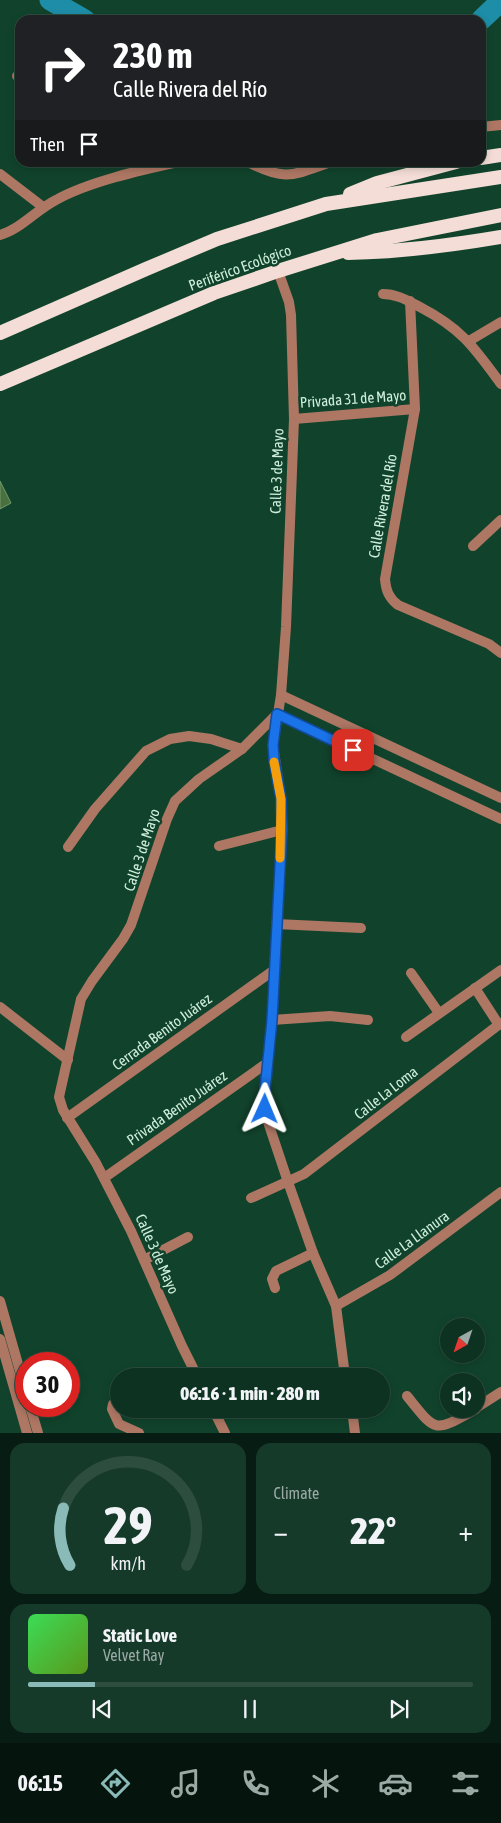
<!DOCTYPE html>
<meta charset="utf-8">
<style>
:root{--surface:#0d3221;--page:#163a2a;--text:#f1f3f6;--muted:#9aaaa5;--line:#2d4d3f;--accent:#8bbbb9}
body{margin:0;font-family:"Asap Condensed",sans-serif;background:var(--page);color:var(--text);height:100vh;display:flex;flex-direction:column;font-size:19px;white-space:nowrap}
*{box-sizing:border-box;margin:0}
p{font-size:16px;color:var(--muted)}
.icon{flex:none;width:28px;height:28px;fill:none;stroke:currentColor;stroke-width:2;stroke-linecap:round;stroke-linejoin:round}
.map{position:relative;height:1433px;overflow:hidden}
.panel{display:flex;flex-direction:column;gap:10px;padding:10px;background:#071c12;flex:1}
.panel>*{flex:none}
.banner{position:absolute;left:15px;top:15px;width:471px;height:152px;border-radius:15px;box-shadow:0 2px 8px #0003,0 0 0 1px var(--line);background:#202124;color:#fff;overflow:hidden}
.needle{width:32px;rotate:220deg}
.controls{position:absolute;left:440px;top:1318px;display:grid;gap:10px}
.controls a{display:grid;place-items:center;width:45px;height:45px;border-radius:50%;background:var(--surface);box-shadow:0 2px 8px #0003,0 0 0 1px var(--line);font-size:25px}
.speed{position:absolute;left:15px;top:1352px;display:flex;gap:10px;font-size:25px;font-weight:700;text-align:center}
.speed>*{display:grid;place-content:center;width:65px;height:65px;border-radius:50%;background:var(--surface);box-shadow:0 2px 8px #0003,0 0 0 1px var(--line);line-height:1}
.speed .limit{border:8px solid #d22;background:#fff;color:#111}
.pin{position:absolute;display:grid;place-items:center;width:42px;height:42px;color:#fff;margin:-21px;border-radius:10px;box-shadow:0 2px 8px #0006}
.me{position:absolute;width:55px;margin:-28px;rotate:1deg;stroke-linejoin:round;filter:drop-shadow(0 0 4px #0008)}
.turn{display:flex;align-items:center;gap:18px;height:105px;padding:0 15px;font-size:22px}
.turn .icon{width:65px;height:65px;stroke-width:2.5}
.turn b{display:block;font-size:35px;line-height:42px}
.then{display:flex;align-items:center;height:48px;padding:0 15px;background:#0003;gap:10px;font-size:19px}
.big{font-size:38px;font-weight:800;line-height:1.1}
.panel .widget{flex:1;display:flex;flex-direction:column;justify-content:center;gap:8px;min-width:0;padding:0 18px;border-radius:15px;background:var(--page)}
.panel .dial{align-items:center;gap:0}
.dial svg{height:130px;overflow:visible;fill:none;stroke:var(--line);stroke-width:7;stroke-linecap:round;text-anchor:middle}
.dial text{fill:var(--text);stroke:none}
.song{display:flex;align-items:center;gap:15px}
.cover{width:60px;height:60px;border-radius:8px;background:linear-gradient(135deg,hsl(130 70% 55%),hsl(90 70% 35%))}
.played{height:5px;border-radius:2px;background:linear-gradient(90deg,var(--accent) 15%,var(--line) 15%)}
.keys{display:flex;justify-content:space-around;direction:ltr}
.heat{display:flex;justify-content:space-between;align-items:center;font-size:28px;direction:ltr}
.panel .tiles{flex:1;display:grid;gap:10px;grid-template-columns:1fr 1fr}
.widget:last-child{grid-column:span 2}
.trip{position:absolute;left:110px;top:1368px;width:280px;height:50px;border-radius:25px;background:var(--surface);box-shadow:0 2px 8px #0003,0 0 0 1px var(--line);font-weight:800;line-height:50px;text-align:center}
.tab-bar{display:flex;height:80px;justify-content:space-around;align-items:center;background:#05140d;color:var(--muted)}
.tab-bar .icon{width:35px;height:35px}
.tab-bar .on{color:var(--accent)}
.tab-bar b{font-size:22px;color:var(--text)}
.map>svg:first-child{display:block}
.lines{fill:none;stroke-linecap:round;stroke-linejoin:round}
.river{stroke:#1e8da8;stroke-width:21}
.building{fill:#4a6f40;stroke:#729968}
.minor{stroke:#ae7764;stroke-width:10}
.trunk{stroke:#f4ddd6;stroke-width:14}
.route-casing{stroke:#114b97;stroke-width:12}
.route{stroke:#1a73e8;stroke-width:9}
.slow{stroke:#f59e0b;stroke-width:9}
.labels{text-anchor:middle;stroke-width:5;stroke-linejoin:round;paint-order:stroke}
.street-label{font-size:15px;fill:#cfefdc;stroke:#11432c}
</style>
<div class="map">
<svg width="501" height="1433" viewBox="0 0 501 1433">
<rect width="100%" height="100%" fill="#11432c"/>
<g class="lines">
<!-- river -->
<g class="river">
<polyline points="50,0 85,20"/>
<polyline points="481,20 501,1"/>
</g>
</g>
<!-- building -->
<polygon class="building" points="0,481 11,503 0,509"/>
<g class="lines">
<!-- minor -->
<g class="minor">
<polyline points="17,76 20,78"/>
<polyline points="481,127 501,125"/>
<path d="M248,162C286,182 293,175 331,162"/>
<polyline points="0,174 43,207"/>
<path d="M0,235C21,229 36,210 56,200C88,182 141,170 178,162"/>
<polyline points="278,271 289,302 291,315 294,419 286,627 281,695 273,745 281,799 282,830 272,1020 263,1100 267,1119 288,1182 313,1253 336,1306 345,1376"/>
<path d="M383,294C397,294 408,301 420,307C462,329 474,347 501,384"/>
<path d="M410,301L415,409L385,579C386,591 389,598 398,605L489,644L501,653"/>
<polyline points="469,341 501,322"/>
<polyline points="294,419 415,409"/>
<polyline points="473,546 501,520"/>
<polyline points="281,695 501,798"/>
<polyline points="277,714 501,819"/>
<polyline points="219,846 282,830"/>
<polyline points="68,847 95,809 146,751 170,739 189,736 211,739 242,749"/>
<polyline points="276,924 361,928"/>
<polyline points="411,973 439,1013"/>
<polyline points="475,988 499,1025"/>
<polyline points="0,1007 68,1060"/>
<polyline points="272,1020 330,1016 368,1020"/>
<polyline points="406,1037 501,970"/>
<polyline points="67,1118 274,970"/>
<polyline points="104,1178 267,1063"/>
<polyline points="251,1198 304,1174 501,1023"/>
<polyline points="144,1260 188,1237"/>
<polyline points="275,1288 272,1279 276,1271 313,1253"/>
<polyline points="0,1301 26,1392"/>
<polyline points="336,1306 390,1275 501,1192"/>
<polyline points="0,1339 27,1433"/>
<polyline points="170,1376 182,1376"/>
<polyline points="197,1376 182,1346 131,1231 96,1163 63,1110 59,1097 81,999 92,981 123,939 131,925 167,819 175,801 199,779 242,749 277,714"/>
<path d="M407,1396C437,1433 433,1433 476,1409"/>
<polyline points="119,1402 113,1404 112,1409 119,1424 139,1433"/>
<polyline points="30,1406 38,1433"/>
<polyline points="476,1408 501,1392"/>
<polyline points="213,1409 225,1433"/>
<polyline points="352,1409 355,1433"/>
</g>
<!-- trunk -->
<g class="trunk">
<polyline points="481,158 501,155"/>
<polyline points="350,194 377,183 456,162"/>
<path d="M348,253C401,252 448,246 501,237"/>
<polyline points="0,333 146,269 217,239 326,204 501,177"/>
<polyline points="0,384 214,293 278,271 377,240 501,215"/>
</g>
</g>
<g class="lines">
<defs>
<polyline id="route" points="265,1109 264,1100 272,1020 282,830 281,799 274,759 273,745 277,714 353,750"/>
</defs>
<!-- route casing -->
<use href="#route" class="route-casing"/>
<!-- route -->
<use href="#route" class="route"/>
<!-- slow -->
<polyline class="slow" points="274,762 281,799 280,858"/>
</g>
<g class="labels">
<!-- street labels -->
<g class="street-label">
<text transform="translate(240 268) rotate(-20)" y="5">Periférico Ecológico</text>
<text transform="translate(353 399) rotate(-4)" y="5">Privada 31 de Mayo</text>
<text transform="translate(277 471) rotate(-88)" y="5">Calle 3 de Mayo</text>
<text transform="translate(383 506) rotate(-80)" y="5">Calle Rivera del Río</text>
<text transform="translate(142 850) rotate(-72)" y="5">Calle 3 de Mayo</text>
<text transform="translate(162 1032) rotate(-36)" y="5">Cerrada Benito Juárez</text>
<text transform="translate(386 1093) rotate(-38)" y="5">Calle La Loma</text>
<text transform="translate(177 1108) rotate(-35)" y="5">Privada Benito Juárez</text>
<text transform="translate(412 1240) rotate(-36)" y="5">Calle La Llanura</text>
<text transform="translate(157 1254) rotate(66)" y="5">Calle 3 de Mayo</text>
</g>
</g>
</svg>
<div class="controls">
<a><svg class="needle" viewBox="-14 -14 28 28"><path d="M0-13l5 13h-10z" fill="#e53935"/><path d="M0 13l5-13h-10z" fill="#9aaaa5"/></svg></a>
<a><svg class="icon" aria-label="sound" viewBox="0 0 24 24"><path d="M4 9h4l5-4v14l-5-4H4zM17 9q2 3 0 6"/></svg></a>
</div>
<div class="speed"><div class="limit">30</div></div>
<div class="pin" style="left:353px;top:750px;background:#d93025"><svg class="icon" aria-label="arrive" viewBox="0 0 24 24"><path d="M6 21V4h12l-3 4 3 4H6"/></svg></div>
<svg class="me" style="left:265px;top:1109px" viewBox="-20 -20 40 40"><path d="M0-17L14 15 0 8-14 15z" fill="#1a73e8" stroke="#fff" stroke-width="4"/></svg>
<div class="trip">06:16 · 1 min · 280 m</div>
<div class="banner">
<div class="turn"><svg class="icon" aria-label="right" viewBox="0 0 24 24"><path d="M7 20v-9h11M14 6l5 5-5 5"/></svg><div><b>230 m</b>Calle Rivera del Río</div></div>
<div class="then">Then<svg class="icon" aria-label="arrive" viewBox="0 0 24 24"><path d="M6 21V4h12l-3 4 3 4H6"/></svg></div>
</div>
</div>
<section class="panel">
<div class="tiles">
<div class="widget dial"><svg viewBox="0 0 100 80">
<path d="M14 69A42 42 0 1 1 86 69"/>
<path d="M14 69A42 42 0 0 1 10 34" stroke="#8bbbb9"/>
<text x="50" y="56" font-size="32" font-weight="700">29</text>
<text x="50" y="72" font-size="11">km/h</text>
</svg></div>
<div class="widget"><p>Climate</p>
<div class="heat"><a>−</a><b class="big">22°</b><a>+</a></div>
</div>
<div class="widget">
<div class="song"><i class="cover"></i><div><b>Static Love</b><p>Velvet Ray</p></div></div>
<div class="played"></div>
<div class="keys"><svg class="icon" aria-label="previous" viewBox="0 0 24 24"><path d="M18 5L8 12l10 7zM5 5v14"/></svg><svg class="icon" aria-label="pause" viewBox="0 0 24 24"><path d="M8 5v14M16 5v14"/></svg><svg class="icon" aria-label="next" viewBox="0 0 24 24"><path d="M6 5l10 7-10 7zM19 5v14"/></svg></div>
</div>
</div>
</section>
<nav class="tab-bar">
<b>06:15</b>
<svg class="icon on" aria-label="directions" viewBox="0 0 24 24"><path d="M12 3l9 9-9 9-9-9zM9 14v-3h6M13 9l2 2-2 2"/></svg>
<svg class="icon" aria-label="music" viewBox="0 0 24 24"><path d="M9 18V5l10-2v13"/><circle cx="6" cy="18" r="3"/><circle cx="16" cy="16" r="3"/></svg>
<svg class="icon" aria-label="phone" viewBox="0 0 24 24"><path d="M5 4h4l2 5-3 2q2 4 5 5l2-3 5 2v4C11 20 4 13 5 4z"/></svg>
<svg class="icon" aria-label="climate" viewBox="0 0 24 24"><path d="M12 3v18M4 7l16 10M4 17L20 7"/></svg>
<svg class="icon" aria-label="car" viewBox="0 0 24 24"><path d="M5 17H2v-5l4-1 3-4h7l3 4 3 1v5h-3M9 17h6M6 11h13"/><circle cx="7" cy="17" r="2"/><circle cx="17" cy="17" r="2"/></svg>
<svg class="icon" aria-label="filters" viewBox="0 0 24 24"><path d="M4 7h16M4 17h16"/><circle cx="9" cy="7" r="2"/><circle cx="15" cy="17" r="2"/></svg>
</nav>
